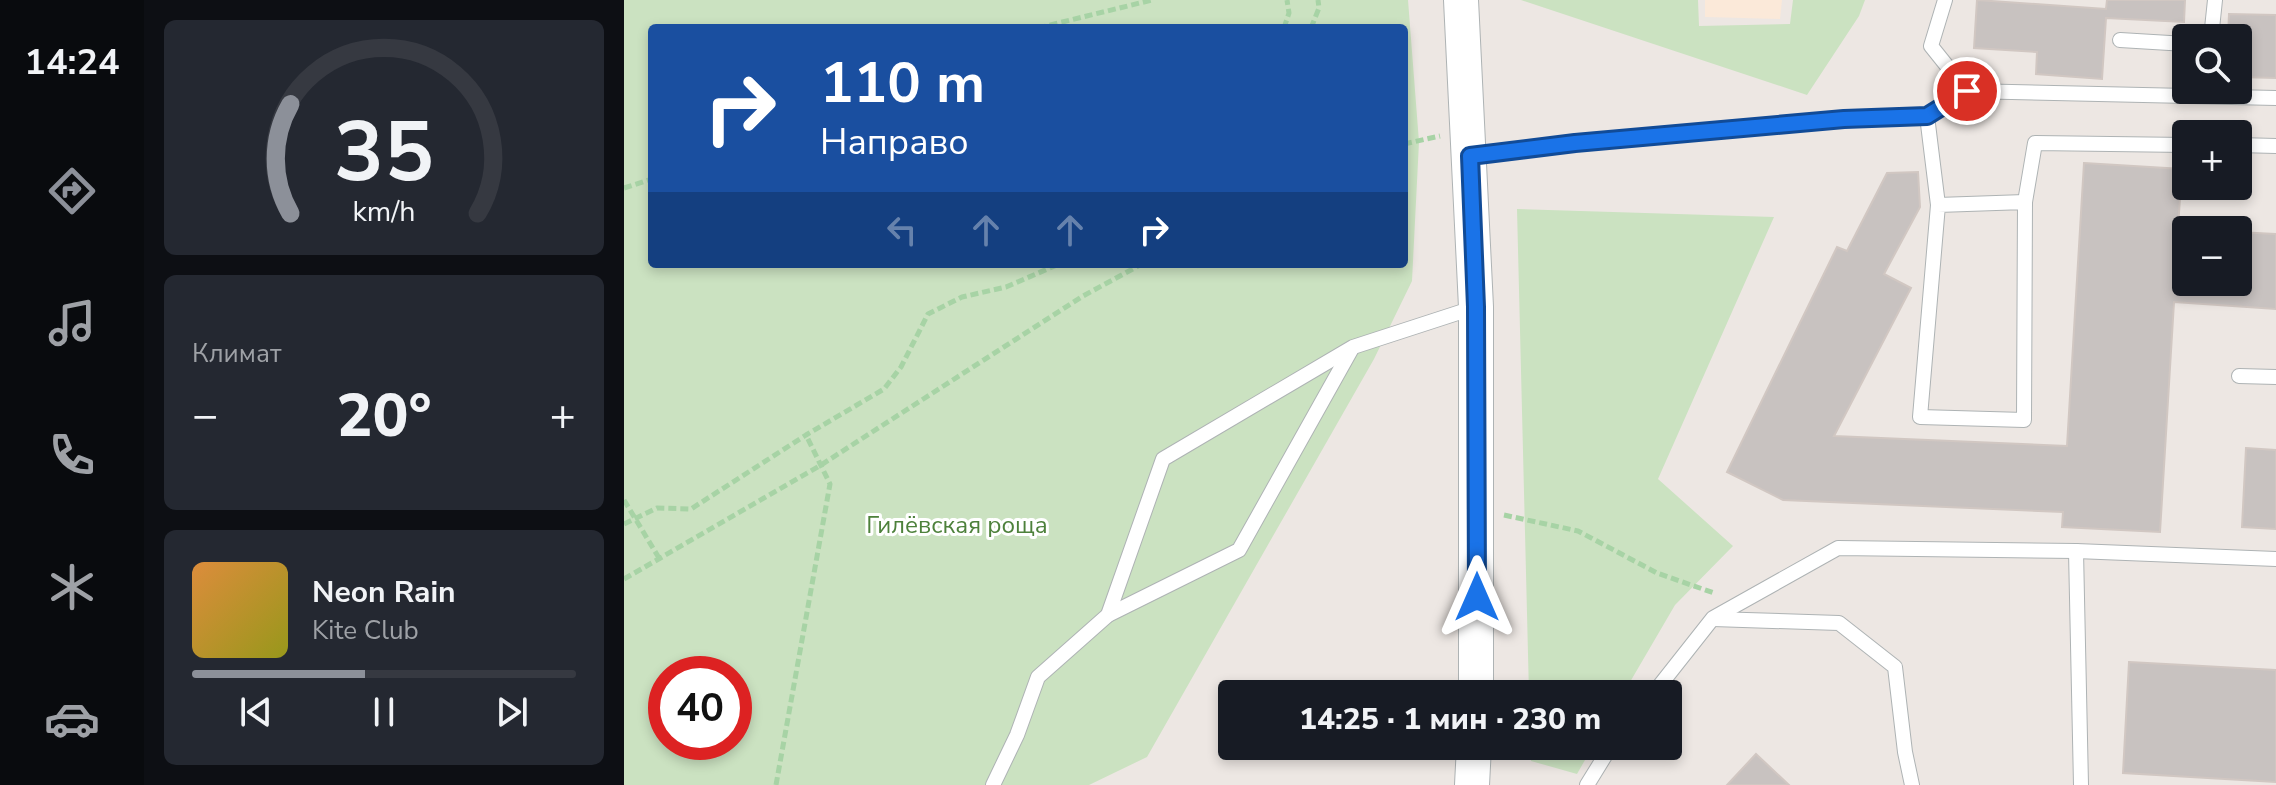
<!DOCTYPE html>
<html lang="ru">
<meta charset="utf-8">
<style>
:root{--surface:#171b24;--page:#242831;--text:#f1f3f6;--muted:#9ea1a6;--line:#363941;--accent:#8c9099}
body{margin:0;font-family:"Nunito Sans",sans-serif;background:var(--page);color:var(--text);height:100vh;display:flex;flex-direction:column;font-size:30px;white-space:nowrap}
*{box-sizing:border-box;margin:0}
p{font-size:26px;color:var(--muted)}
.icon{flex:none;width:44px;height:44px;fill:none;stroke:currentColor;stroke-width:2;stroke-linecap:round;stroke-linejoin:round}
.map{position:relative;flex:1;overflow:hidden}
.drawer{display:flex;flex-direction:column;gap:20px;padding:20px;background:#0d0f14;width:480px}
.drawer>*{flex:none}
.banner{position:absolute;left:24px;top:24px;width:760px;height:244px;border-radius:8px;box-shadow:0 4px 12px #0003;background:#1a4fa0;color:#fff;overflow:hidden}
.controls{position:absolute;left:1548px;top:24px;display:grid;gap:16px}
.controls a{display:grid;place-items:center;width:80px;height:80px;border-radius:8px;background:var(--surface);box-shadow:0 4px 12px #0003;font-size:40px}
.speed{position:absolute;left:24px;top:656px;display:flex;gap:16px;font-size:40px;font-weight:700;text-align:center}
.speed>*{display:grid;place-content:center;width:104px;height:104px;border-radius:50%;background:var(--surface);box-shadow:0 4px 12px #0003;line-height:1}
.speed .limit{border:12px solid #d22;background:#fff;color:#111}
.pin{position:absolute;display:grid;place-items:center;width:68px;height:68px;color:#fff;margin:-34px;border:4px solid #fff;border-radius:50%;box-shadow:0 2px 8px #0007}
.me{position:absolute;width:88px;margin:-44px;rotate:0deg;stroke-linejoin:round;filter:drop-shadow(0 0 6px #0008)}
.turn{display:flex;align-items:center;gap:28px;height:168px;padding:0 40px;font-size:36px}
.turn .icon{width:104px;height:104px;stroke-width:2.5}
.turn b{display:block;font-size:56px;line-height:68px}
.lanes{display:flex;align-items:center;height:76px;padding:0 40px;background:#0003;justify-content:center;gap:40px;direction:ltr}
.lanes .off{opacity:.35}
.big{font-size:60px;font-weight:800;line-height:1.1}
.drawer .card{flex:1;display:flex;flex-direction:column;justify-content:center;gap:12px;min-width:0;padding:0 28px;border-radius:12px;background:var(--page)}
.drawer .dial{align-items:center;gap:0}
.dial svg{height:208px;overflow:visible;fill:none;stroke:var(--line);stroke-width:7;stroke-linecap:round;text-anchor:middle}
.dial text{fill:var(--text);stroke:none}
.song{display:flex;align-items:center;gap:24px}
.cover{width:96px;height:96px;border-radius:12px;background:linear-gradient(135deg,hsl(30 70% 55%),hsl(60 70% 35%))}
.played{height:8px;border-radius:4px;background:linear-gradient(90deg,var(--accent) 45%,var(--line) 45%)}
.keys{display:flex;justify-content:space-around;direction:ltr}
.heat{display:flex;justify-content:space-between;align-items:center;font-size:44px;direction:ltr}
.trip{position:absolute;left:594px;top:680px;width:464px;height:80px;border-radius:8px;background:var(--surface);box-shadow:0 4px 12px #0003;font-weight:800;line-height:80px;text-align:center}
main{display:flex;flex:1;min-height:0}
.tab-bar{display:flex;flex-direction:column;width:144px;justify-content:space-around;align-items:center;background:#090b0e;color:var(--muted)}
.tab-bar .icon{width:56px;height:56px}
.tab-bar .on{color:var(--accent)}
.tab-bar b{font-size:36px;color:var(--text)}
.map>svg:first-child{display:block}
.commercial{fill:#fbe9d9}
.green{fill:#cbe2c1;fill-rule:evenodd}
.building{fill:#c8c2c0;stroke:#d1c7c2;stroke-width:2}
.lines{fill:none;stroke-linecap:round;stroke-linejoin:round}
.service-casing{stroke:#aeb3b4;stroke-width:16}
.tertiary-casing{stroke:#aeb3b4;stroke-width:36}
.path{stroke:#a7d3a5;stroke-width:5;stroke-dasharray:8 4;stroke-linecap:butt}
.service{stroke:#fff;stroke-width:14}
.tertiary{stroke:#fff;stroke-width:34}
.route-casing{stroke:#114b97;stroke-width:20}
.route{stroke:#1a73e8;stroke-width:14}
.labels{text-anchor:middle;stroke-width:6;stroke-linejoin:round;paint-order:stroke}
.park-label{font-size:24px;fill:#4d813b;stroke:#fff}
</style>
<main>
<nav class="tab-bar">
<b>14:24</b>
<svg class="icon on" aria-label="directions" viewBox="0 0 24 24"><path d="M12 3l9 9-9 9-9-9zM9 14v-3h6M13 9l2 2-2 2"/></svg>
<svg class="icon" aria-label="music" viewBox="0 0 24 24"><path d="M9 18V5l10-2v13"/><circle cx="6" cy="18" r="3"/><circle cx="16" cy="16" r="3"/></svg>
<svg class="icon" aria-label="phone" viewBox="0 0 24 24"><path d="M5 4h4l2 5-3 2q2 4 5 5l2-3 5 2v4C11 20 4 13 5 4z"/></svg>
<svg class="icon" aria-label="climate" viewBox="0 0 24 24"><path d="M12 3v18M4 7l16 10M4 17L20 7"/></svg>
<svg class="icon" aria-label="car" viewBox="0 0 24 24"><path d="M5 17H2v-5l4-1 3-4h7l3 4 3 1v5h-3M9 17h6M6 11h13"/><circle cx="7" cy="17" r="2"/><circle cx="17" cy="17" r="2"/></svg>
</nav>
<section class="drawer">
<div class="card dial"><svg viewBox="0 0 100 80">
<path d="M14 69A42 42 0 1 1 86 69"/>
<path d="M14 69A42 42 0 0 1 14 27" stroke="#8c9099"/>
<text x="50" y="56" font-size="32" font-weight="700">35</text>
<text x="50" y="72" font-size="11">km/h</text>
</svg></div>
<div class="card"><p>Климат</p>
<div class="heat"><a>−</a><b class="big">20°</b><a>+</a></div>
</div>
<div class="card">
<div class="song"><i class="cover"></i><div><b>Neon Rain</b><p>Kite Club</p></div></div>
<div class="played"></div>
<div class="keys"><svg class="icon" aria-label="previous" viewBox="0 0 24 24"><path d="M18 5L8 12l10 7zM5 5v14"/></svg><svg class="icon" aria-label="pause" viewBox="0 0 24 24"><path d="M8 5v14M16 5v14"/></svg><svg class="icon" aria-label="next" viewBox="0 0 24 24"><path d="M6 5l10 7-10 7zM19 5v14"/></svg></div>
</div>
</section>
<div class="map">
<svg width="1652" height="785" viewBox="0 0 1652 785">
<rect width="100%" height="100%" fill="#ede7e3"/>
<!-- commercial -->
<polygon class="commercial" points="1081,0 1158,0 1156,19 1081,17"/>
<!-- green -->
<g class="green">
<path d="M0,0H784L795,142L788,281L750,359L523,757L465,785H0ZM28,28H780V264H28ZM42,674H110V742H42Z"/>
<polygon points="897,0 1074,0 1075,26 1166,24 1169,0 1241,0 1235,16 1183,95"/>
<polygon points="893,209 1150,217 1034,479 1109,546 1051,605 999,694 905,694"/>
<polygon points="906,746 969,746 953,774 907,761"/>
</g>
<!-- building -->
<g class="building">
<polygon points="1353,0 1482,9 1483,0 1561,0 1560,22 1482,18 1478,79 1412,74 1413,52 1350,48"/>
<polygon points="1605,14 1652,15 1652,78 1614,77 1614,38 1604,38"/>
<polygon points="1460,163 1558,169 1554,228 1562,229 1562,282 1614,282 1614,232 1652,234 1652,309 1550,302 1536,532 1438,527 1439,512 1159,500 1103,472 1213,247 1223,251 1263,173 1294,172 1296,207 1260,274 1287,288 1210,436 1443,446"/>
<polygon points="1622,448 1652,450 1652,529 1618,527"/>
<polygon points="1505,662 1652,670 1652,782 1499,773"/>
<polygon points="1132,754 1165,785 1103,785"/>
</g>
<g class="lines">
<defs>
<g id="service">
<polyline points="1321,0 1307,46 1343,91"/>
<polyline points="1587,38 1591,0"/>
<polyline points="1496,40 1562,44"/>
<polyline points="1303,116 1343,91 1652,98"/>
<polyline points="1614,145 1652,146"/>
<path d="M846,156C997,138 1150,122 1303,116L1314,205L1401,202L1400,420L1296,417L1314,205"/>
<polyline points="1401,202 1411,143 1562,145"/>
<polyline points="1615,376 1652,377"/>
<polyline points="1452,551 1457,785"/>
<polyline points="484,615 615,550 727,350"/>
<polyline points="1089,619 1215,623 1271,667 1281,752 1288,785"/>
<polyline points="1029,694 1089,618 1214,548 1452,551 1652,559"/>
<polyline points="369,785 393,735 414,677 484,615 539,459 729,347 852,307"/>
<polyline points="963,785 987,746"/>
</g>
<g id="tertiary">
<polyline points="837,0 852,307 852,694"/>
<polyline points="848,785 850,746"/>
</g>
</defs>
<!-- service casing -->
<use href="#service" class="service-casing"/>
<!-- tertiary casing -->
<use href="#tertiary" class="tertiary-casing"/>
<!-- path -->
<g class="path">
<polyline points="414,28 528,0"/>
<polyline points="660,28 665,13 663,0"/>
<polyline points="687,28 695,8 694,0"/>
<polyline points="780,144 816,136"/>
<polyline points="0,188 28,179"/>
<polyline points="0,500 35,558"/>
<polyline points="880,515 954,531 1033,573 1090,593"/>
<polyline points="0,524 33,508 67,509 182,435 260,389 277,367 304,314 338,297 382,287 435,264"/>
<polyline points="0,579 197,465 459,296 518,264"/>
<polyline points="152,785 206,484 182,435"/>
</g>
<!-- service -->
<use href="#service" class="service"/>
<!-- tertiary -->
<use href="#tertiary" class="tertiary"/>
</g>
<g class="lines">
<defs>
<polyline id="route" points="853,597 852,307 846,156 951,143 1220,119 1303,116 1343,91"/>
</defs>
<!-- route casing -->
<use href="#route" class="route-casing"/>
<!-- route -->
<use href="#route" class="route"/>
</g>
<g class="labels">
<!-- park labels -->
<g class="park-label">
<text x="333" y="533">Гилёвская роща</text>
</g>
</g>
</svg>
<div class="controls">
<a><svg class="icon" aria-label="search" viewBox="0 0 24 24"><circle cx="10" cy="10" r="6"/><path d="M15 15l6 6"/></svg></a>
<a>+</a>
<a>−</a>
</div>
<div class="speed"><div class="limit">40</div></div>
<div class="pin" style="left:1343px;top:91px;background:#d93025"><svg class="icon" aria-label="arrive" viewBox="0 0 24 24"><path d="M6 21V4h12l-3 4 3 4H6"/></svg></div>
<svg class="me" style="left:853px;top:597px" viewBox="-20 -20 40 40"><path d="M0-17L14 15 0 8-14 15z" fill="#1a73e8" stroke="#fff" stroke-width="4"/></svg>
<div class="trip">14:25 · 1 мин · 230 m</div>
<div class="banner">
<div class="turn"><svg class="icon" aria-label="right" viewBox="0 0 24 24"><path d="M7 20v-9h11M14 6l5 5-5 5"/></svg><div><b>110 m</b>Направо</div></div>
<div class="lanes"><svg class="icon off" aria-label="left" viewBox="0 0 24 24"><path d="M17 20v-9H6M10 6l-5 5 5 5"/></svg><svg class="icon off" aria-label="ahead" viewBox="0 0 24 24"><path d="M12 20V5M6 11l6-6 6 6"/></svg><svg class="icon off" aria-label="ahead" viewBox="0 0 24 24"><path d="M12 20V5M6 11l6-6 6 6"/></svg><svg class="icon" aria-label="right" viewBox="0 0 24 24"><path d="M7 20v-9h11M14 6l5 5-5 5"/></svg></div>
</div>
</div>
</main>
